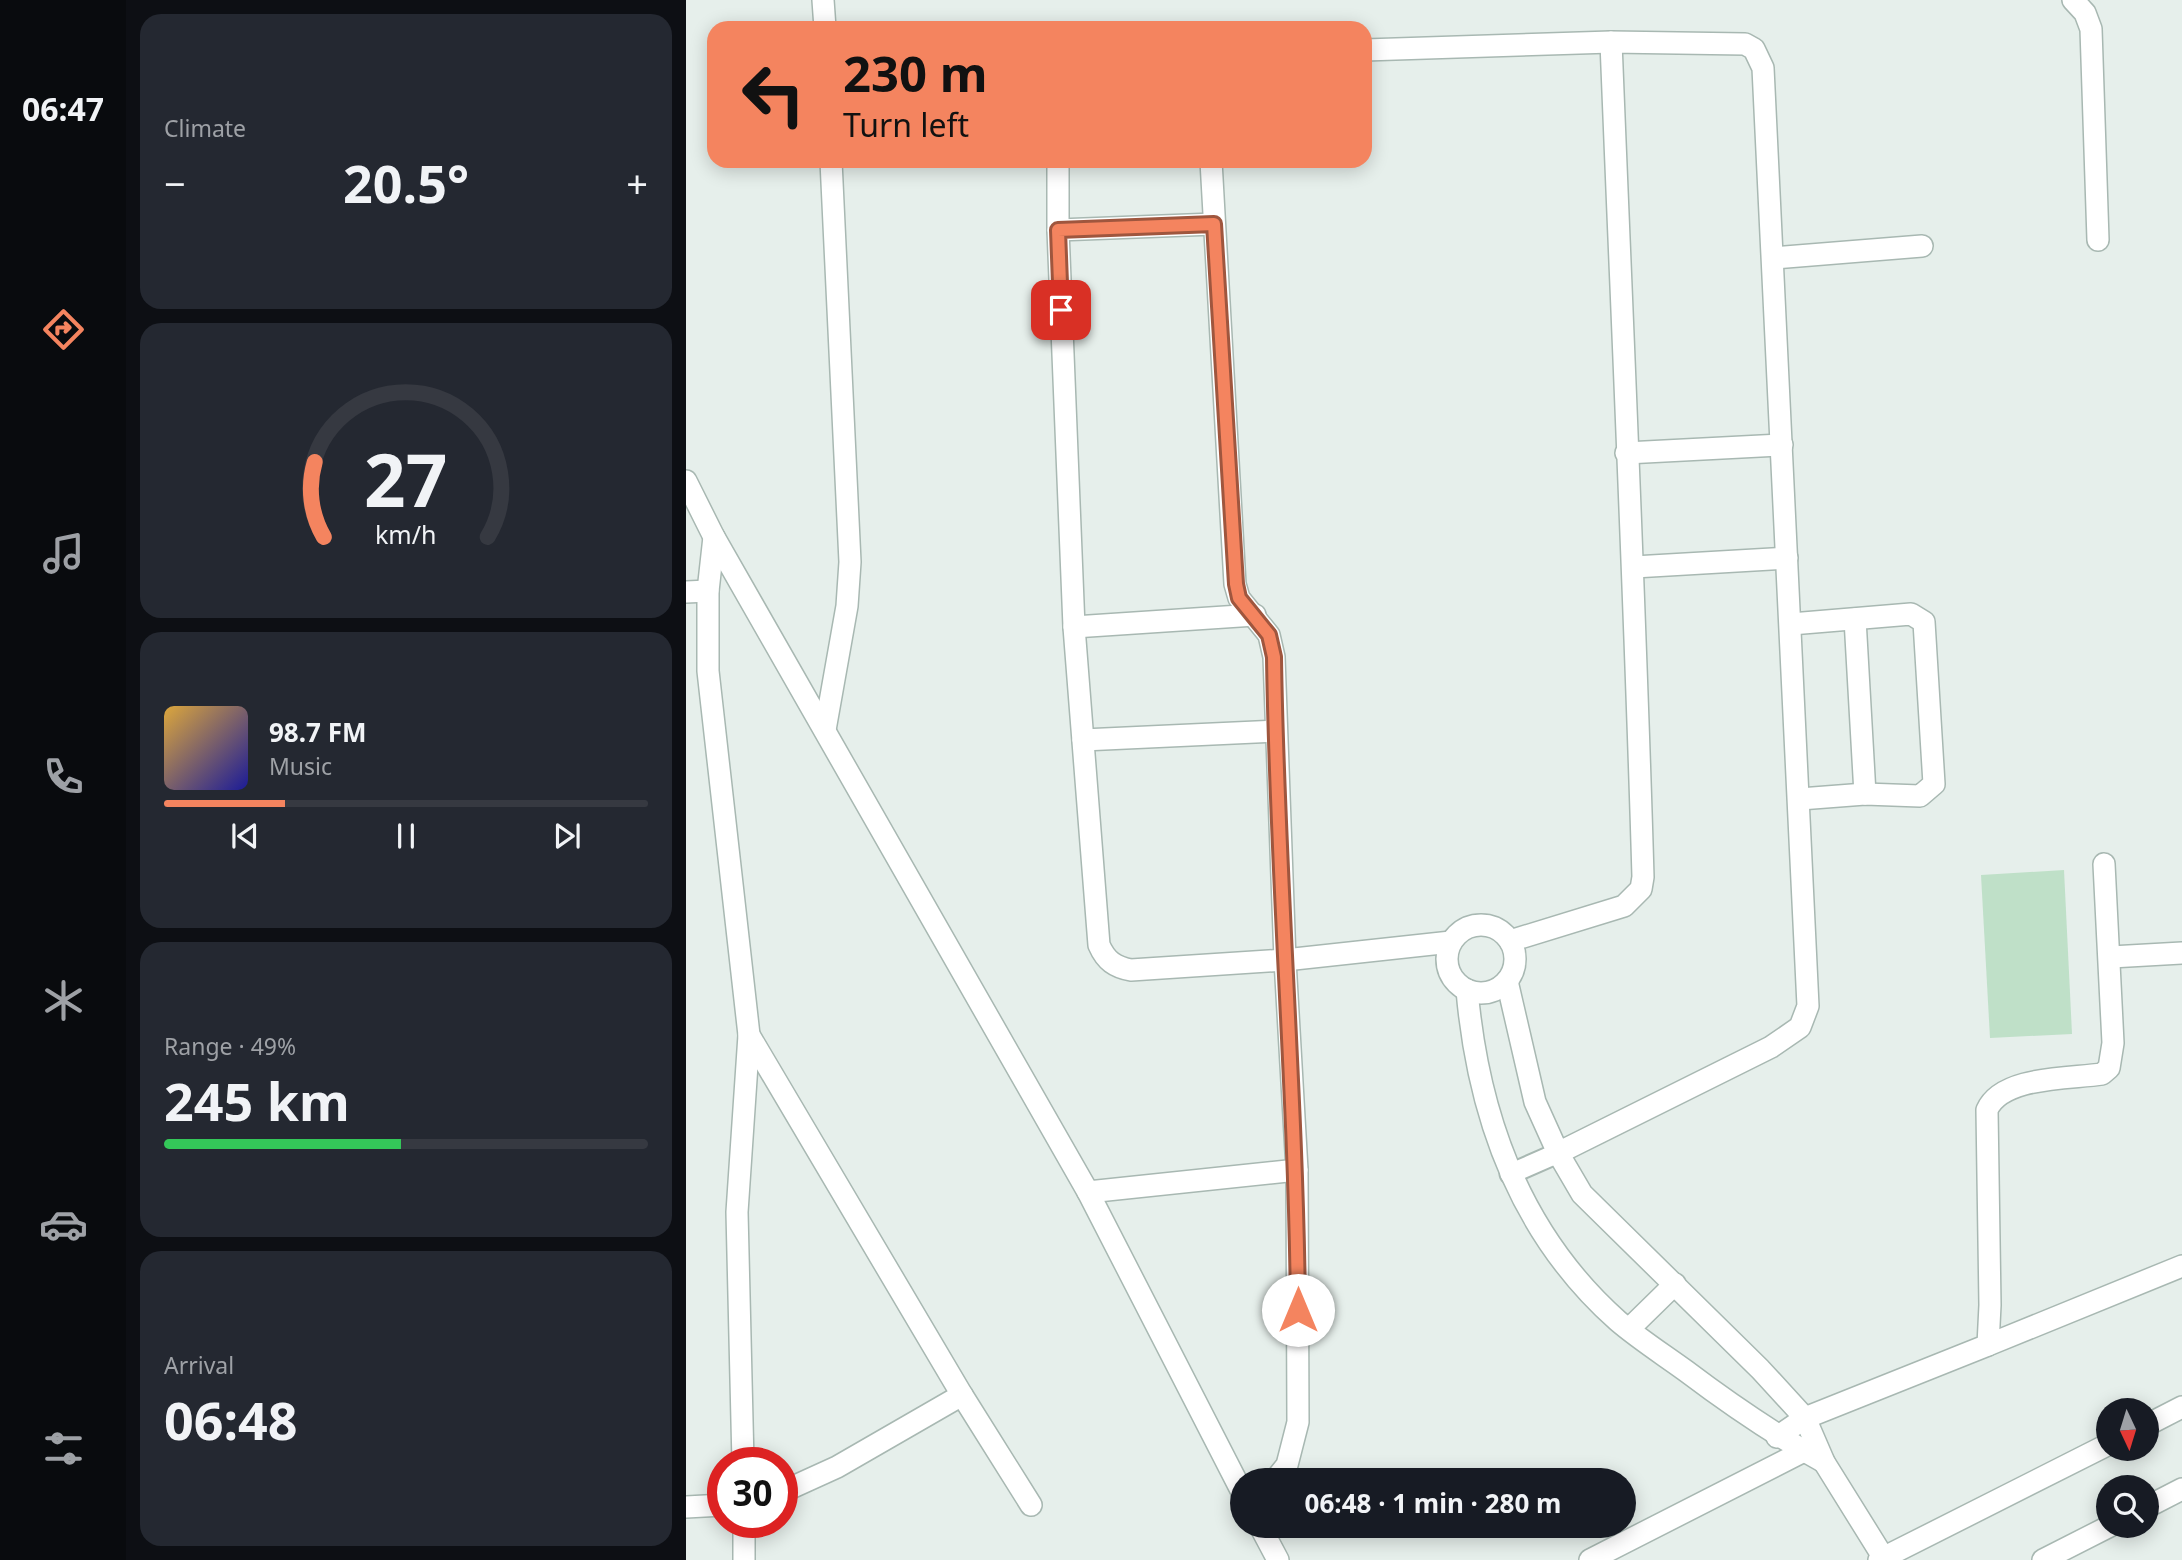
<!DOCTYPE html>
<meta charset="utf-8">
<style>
:root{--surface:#171b24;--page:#242831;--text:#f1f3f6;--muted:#9ea1a6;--line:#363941;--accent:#f4845f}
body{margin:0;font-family:"Noto Sans",sans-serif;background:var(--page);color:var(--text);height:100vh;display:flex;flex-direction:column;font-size:26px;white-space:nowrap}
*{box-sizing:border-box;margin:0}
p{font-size:23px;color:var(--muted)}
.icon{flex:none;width:38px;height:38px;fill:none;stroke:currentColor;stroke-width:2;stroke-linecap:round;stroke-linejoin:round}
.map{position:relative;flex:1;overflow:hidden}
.details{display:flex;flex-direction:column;gap:14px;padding:14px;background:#0d0f14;width:560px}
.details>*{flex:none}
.top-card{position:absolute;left:21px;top:21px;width:665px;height:147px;border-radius:21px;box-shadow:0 4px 18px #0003;background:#f4845f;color:#111;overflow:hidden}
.needle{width:46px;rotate:176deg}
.controls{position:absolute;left:1410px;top:1398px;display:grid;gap:14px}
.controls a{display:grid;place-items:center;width:63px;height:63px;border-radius:50%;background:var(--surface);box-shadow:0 4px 18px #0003;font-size:35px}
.speed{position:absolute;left:21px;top:1447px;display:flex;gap:14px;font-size:35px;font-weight:700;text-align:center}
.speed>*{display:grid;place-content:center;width:91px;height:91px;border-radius:50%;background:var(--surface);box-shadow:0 4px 18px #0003;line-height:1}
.speed .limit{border:10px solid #d22;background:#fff;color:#111}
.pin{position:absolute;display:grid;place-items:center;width:60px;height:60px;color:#fff;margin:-30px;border-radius:14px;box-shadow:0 4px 10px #0006}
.me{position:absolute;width:77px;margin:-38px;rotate:0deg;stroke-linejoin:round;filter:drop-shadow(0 0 5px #0008)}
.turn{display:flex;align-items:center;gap:24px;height:147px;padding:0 21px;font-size:32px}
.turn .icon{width:91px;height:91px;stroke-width:2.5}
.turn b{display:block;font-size:49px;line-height:60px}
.big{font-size:52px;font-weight:700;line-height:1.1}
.details .card{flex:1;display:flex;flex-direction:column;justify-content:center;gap:10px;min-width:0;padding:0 24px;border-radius:21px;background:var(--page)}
.details .dial{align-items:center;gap:0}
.dial svg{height:182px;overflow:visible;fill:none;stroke:var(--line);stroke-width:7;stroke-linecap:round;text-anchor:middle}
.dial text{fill:var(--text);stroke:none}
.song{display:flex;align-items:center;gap:21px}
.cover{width:84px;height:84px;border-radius:10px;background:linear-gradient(135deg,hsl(40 70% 55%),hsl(240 70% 35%))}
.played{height:7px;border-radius:4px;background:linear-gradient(90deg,var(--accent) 25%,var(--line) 25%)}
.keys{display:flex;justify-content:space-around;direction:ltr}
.heat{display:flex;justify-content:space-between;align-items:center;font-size:38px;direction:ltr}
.charge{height:10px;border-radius:5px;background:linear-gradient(90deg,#34c759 49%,var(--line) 0)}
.trip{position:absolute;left:544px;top:1468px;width:406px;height:70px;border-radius:35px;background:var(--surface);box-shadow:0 4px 18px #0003;font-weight:700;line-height:70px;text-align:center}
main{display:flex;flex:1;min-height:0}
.tab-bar{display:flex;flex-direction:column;width:126px;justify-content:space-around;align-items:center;background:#090b0e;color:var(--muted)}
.tab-bar .icon{width:49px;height:49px}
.tab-bar .on{color:var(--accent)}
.tab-bar b{font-size:32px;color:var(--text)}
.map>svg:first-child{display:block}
.green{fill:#bfe0c8}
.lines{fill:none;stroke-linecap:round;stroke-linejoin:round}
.service-casing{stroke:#a8b8b2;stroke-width:23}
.minor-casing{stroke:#a8b8b2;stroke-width:24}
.tertiary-casing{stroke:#a8b8b2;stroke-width:24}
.service{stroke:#fff;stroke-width:19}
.minor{stroke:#fff;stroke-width:21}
.tertiary{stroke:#fff;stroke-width:21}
.route-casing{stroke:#9f563e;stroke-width:18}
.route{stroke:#f4845f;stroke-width:12}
</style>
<main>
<nav class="tab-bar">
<b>06:47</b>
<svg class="icon on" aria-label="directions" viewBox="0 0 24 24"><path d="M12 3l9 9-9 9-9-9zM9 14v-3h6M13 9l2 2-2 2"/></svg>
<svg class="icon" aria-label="music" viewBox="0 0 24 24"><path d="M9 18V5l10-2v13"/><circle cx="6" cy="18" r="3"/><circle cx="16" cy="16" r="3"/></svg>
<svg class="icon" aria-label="phone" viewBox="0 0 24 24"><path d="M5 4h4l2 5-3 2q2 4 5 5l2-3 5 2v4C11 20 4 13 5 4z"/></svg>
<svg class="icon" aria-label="climate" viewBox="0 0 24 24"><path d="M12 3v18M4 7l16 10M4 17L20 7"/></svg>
<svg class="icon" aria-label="car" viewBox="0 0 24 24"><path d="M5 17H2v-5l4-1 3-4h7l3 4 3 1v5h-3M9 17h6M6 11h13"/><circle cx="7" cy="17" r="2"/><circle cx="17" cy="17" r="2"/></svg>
<svg class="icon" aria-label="filters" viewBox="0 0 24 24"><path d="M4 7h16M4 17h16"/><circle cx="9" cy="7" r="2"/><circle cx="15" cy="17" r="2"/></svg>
</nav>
<section class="details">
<div class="card"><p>Climate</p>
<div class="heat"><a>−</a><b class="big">20.5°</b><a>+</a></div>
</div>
<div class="card dial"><svg viewBox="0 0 100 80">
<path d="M14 69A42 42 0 1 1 86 69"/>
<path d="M14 69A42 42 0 0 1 10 36" stroke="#f4845f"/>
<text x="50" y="56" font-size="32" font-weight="700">27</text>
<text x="50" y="72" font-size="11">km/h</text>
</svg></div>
<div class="card">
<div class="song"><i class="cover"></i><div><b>98.7 FM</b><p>Music</p></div></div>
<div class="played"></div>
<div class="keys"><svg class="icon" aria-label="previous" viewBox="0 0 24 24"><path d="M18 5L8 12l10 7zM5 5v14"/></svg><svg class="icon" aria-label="pause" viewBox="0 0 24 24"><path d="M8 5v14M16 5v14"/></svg><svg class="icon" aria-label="next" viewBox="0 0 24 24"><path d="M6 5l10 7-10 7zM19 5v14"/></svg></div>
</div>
<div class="card"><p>Range · 49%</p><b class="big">245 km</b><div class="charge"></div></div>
<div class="card"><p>Arrival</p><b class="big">06:48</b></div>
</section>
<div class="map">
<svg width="1496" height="1560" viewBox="0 0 1496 1560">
<rect width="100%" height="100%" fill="#e6efeb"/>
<!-- green -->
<polygon class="green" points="1378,870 1386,1034 1304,1038 1295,875"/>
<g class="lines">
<defs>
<polyline id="service" points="824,1174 872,1153"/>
<g id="minor">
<polyline points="137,0 139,28"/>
<polyline points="1387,0 1399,13 1405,29 1412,240"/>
<polyline points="679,50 925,42"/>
<path d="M372,161V230L388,627L413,945C420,961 429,967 445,970L599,960L765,942"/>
<polyline points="525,161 549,584 553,598 583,635 588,657 599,960 611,1170 612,1422 601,1465 589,1480"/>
<polyline points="372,230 528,224"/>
<polyline points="1087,258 1236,246"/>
<polyline points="940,453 1096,445"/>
<polyline points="0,481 28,537 402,1192 556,1492"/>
<polyline points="28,537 22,591 22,671 63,1035 51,1212 57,1463"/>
<polyline points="948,567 1101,558"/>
<polyline points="0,592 22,591"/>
<polyline points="1169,619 1179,794"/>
<polyline points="1105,624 1225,614 1238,622 1248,784 1234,796 1179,794 1114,799"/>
<polyline points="388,627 569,615"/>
<polyline points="139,730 161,606 164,562 145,161"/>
<polyline points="397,740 590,731"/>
<circle cx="795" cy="959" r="34"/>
<path d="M824,941L938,906L955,889L957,877C949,598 936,320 925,42L1059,44L1068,49L1077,68L1122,1006L1114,1027L1085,1047L872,1153"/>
<polyline points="1425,957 1496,953"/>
<polyline points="821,981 849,1102 872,1153 896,1194 1074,1369 1119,1418 1138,1462 1199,1560"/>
<path d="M781,990C792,1116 835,1235 932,1321C953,1339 978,1355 1000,1371C1045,1405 1089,1435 1138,1462"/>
<polyline points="63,1035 276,1395 345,1505"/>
<polyline points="402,1192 611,1170"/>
<polyline points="943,1329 989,1284"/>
<polyline points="1302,1345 1496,1266"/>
<path d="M1091,1437L1119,1418L1302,1345L1304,1305L1301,1110C1316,1076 1383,1079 1416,1074L1423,1068L1427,1043L1418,864"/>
<polyline points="96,1492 151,1467 276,1395"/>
<polyline points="0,1507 37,1505"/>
<polyline points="58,1522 58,1560"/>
<polyline points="574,1526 592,1560"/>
<polyline points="904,1560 1118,1451"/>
</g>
<g id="tertiary">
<polyline points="1461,1425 1496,1407"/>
<polyline points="1461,1507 1496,1489"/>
<polyline points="1193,1560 1423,1444"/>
<polyline points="1357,1560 1424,1526"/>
</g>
</defs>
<!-- service casing -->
<use href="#service" class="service-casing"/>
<!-- minor casing -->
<use href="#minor" class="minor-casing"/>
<!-- tertiary casing -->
<use href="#tertiary" class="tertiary-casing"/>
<!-- service -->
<use href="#service" class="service"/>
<!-- minor -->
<use href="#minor" class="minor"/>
<!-- tertiary -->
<use href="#tertiary" class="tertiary"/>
</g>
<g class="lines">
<defs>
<path id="route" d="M375,310L372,230L528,224L550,584L553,598L583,635L588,657C591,875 610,1092 612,1310"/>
</defs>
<!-- route casing -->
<use href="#route" class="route-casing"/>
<!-- route -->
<use href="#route" class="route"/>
</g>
</svg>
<div class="controls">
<a><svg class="needle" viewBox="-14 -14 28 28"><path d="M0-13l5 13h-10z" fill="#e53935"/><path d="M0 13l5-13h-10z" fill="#9ea1a6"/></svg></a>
<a><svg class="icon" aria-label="search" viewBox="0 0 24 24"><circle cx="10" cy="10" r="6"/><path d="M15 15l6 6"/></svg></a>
</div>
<div class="speed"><div class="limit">30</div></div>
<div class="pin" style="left:375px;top:310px;background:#d93025"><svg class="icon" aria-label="arrive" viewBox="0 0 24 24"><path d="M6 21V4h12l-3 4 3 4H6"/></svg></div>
<svg class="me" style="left:612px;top:1310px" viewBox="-20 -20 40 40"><circle r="19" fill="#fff"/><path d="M0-13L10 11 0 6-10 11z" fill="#f4845f"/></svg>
<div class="trip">06:48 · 1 min · 280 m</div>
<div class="top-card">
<div class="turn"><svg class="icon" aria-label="left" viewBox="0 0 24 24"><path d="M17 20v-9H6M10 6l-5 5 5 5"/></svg><div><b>230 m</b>Turn left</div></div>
</div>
</div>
</main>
